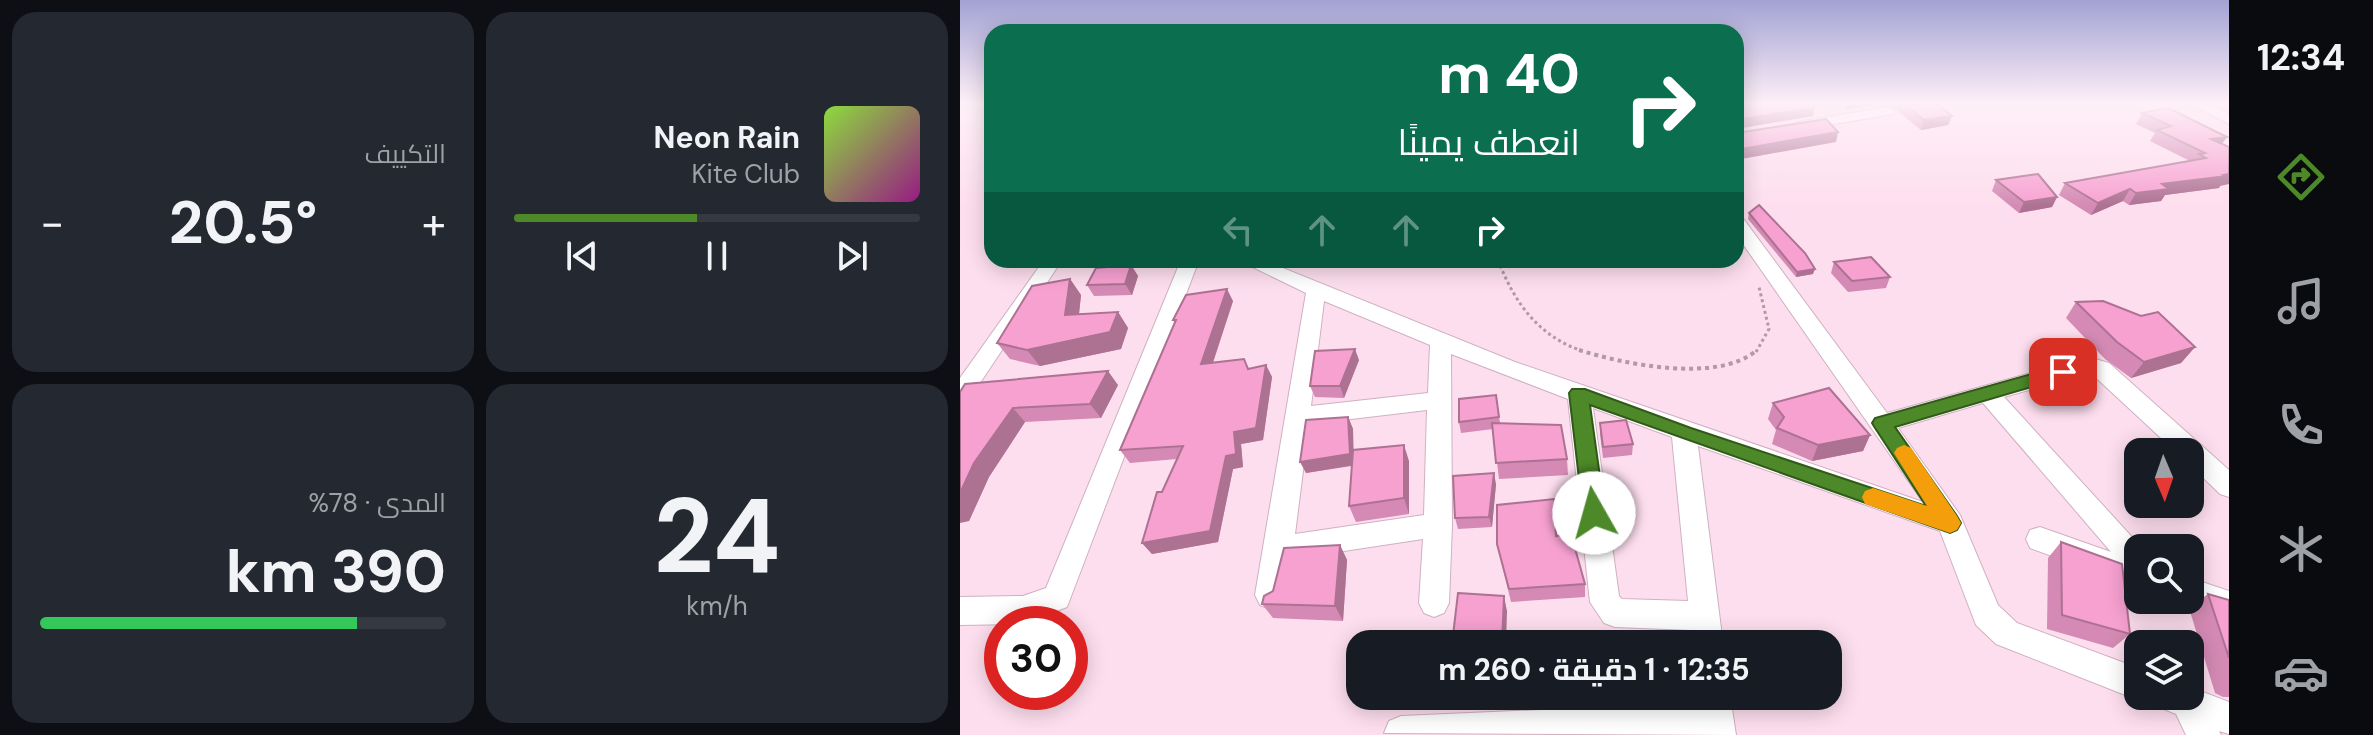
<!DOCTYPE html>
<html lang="ar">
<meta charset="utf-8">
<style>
:root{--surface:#171b24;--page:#242831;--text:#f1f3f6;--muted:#9ea1a6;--line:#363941;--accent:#4d8928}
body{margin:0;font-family:"DM Sans",Cairo,sans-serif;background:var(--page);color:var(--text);direction:rtl;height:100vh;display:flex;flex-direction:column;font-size:30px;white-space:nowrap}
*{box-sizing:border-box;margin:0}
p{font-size:26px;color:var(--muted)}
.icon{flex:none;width:44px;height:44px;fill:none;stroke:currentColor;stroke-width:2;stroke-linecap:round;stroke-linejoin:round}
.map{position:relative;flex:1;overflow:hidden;direction:ltr}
.drawer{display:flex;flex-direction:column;gap:12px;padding:12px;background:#0d0f14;width:960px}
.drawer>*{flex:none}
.guide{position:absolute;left:24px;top:24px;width:760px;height:244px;border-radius:24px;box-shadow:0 4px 20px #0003;direction:rtl;background:#0b6e4f;color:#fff;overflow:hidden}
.needle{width:52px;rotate:178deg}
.tools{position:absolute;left:1164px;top:438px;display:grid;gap:16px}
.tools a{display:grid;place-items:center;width:80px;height:80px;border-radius:16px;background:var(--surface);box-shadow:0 4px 20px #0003;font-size:40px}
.speed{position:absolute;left:24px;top:606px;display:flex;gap:16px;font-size:40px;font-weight:700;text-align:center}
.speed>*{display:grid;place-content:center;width:104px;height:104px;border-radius:50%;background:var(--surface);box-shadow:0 4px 20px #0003;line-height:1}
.speed .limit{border:12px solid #d22;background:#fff;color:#111}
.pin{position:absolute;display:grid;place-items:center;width:68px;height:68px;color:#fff;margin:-34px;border-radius:16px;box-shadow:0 4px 12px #0006}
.me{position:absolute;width:88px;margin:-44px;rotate:353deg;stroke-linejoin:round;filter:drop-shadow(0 0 6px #0008)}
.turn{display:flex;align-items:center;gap:28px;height:168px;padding:0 32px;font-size:36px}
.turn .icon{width:104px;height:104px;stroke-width:2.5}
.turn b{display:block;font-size:56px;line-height:68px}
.lanes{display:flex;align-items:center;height:76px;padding:0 32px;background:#0003;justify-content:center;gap:40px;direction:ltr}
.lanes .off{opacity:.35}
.big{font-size:60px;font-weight:700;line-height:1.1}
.drawer .card{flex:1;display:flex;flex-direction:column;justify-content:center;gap:12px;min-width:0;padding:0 28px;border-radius:24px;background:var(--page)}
.drawer .dial{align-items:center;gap:0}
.dial b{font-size:104px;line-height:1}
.song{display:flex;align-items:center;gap:24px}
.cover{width:96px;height:96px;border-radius:12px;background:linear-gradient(135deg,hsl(90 70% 55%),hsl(310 70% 35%))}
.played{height:8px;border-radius:4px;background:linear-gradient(90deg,var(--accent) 45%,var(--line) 45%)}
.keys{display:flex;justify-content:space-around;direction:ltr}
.heat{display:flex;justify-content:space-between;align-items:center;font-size:44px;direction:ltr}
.charge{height:12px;border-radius:6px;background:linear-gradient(90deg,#34c759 78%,var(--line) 0)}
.drawer .tiles{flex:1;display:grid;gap:12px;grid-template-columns:repeat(2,1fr)}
.trip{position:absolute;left:386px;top:630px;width:496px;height:80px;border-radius:24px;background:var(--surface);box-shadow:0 4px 20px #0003;font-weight:700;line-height:80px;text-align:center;direction:rtl}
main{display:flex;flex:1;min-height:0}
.tabs{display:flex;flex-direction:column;width:144px;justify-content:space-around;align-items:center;background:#090b0e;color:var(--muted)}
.tabs .icon{width:56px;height:56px}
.tabs .current{color:var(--accent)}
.tabs b{font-size:36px;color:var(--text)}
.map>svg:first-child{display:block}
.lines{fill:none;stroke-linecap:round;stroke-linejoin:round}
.street-casing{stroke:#cfb1c0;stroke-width:2}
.path-far1{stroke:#b199a6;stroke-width:3;stroke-dasharray:3 3;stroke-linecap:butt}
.path{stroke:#b199a6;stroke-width:4;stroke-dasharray:4 4;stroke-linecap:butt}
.street{fill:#fff;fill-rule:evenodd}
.wall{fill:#d48ab4}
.shaded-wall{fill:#ad7192}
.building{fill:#f7a1d1;stroke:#ad7192;stroke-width:2}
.route{fill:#4d8928;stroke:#32591a;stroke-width:2}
.slow{fill:#f59e0b}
</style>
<main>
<nav class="tabs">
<b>12:34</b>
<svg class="icon current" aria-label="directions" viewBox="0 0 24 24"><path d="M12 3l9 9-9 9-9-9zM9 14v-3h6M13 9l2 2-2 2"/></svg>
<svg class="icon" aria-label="music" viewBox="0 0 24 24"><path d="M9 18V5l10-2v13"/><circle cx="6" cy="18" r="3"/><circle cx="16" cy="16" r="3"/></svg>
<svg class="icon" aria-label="phone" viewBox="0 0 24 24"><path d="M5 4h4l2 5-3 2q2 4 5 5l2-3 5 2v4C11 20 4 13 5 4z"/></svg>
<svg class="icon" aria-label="climate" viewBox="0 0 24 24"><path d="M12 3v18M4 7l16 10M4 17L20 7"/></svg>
<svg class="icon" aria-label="car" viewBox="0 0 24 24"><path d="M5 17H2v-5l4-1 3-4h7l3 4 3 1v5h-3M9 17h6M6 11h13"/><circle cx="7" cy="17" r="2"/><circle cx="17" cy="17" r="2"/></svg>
</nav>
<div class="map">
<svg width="1269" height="735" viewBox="0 0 1269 735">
<rect width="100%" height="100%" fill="#fddeee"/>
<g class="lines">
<defs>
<g id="street">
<polygon points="1231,104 1249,104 1269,114 1269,124"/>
<polygon points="928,107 935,111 933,114 838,130 831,126 838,122"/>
<path d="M776,216L782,217L927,413L1128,357L1149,363L1269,470V497L1260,494L1230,465V452H1216L1133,375L1128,373L1044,397L1182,548H1178V588L1070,548L1066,539L1070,530L1080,527L1151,552L1023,403L938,428L1000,515L1038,605L1057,623L1178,668V696H1188L1178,700L1036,644L1016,625L980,531L738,446L763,644H733L731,630L655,627L644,623L630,602L608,399L491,354L492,525L489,603L484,613L474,617L464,613L459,603L463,539L331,559L320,605L310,609L300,605L295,595L346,293L278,260H303L555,362L963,502L776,234ZM364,301L470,345L468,393L351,406ZM633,408L712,437L728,601L662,599L659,596ZM467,410L464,515L335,534L349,424Z"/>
<polygon points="84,260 102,260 8,401 0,403 0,378"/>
<polygon points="221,260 239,260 107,607 63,624 0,625 0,597 63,596 86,588"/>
<polygon points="1230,578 1269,591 1269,619 1220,602 1230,600"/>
<polygon points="1230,687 1269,702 1269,734 1259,731 1261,735 1226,735 1216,714 1199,707 1194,696 1230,696"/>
<polygon points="738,696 770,696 776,735 424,733 429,721 441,716 739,703"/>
</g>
</defs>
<!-- street casing -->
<use href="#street" class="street-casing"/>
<!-- path-far1 -->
<g class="path-far1">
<path d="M538,260C555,304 579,337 625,352"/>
<polyline points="796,352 809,329 799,287"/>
</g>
<!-- path -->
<path class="path" d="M619,350C663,364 758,384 797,350"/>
<!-- street -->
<use href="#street" class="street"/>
</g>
<!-- wall -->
<g class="wall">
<polygon points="929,104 977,104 992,116 988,125 961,130"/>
<polygon points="1182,113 1262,144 1260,186 1259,188 1205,195 1201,201 1169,205 1163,201 1131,215 1099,195 1105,183 1230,161 1190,141 1195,133 1176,124"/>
<polygon points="1036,180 1097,197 1092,207 1059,213 1032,191"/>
<polygon points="789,213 853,274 836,277 788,219"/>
<polygon points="874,262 930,277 926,288 888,292 871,273"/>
<polygon points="171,265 178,276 172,295 134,296 127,285"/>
<polygon points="110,279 121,295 119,314 158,312 168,328 161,349 80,366 50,359 37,343"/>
<polygon points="273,301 253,363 289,369 306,365 312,377 303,440 281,444 283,467 273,469 258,542 192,554 182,543 217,459 170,463 160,450 215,324 213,320"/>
<polygon points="1116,302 1181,316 1235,347 1221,363 1171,378 1145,359 1106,318"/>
<polygon points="399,360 384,398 355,397 350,386"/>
<polygon points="158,385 141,418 65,422 29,477 9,521 0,392"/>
<polygon points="536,395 540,423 607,459 608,475 539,479 533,429 501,433 499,422"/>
<polygon points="813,403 910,435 903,451 852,461 812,444 816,430 808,419"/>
<polygon points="388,417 393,429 393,450 449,461 449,514 396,522 389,506 392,466 346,473"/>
<polygon points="640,423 673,444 672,455 643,458 640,434"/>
<polygon points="536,484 532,527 498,529 495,518"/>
<polygon points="596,536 625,584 625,597 551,602 537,544"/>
<polygon points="1101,542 1170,634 1153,648 1087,629 1088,558"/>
<polygon points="380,545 387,560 383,621 313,618 302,604 313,591"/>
<polygon points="1248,594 1269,600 1269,697 1263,697 1255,693 1229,608"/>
<polygon points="487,696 566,696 566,703 491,707"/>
</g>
<!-- shaded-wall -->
<g class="shaded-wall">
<polygon points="887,104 923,104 885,109"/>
<polygon points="855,107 853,116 776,129 777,120"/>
<polygon points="992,116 988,125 961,130 964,120"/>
<polygon points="878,132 876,142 776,160 776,150"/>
<polygon points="1267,137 1259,148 1251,139"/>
<polygon points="1269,174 1269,184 1260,186 1259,188 1205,195 1201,201 1169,205 1176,193 1202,184"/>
<polygon points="1170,189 1163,201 1131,215 1138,203"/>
<polygon points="1097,197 1092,207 1059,213 1064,202"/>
<polygon points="171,265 178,276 172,295 165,284"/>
<polygon points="855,269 853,274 836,277 837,272"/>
<polygon points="110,279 121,295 117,332 105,315"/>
<polygon points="267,289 273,301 248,377 241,364"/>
<polygon points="158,312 168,328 161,349 80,366 67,350"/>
<polygon points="1235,347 1221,363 1171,378 1184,362"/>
<polygon points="395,349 399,360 384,398 380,386"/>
<polygon points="306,365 312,377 303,440 281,444 283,467 273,469 258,542 192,554 182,543 266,456 274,432"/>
<polygon points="148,371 158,385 141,418 130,404"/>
<polygon points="53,408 65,422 29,477 9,521 0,523 0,493 14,463"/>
<polygon points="388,417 393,429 394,465 346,473 340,462"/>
<polygon points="910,435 903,451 852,461 858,445"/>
<polygon points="444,445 449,461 449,514 444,498"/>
<polygon points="534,473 536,484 532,527 529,517"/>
<polygon points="380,545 387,560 383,621 375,606"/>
<polygon points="544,596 547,611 546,644 542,644"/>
</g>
<!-- building -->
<g class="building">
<polygon points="776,104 853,104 855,107 777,120 776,122"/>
<polygon points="944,104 977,104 992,116 964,120"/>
<polygon points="1208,108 1267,137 1251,139 1269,147 1269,174 1264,175 1267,176 1202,184 1209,189 1176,193 1170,189 1138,203 1105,183 1246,158 1239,154 1245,153 1197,130 1211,126 1182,113"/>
<polygon points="866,119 878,132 776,150 776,133"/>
<polygon points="1078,174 1097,197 1064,202 1036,180"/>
<polygon points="799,205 845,253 855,269 837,272 789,213"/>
<polygon points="911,257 930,277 892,281 874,262"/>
<polygon points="171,265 165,284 127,285 136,268"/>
<polygon points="110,279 105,315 158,312 150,332 67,350 37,343 72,286"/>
<polygon points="267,289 241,364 284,359 288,369 306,365 296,428 274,432 276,454 266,456 250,531 182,543 197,492 202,492 223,446 160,450 216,320 213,320 226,295"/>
<polygon points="1143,301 1181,316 1198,312 1235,347 1184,362 1157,342 1116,302"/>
<polygon points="395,349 380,386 350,386 355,351"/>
<polygon points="148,371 130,404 53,408 14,463 0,493 0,392 5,384"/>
<polygon points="869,388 910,435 858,445 817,428 824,417 813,403"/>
<polygon points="536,395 539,417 499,422 499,399"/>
<polygon points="388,417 390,454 340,462 346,420"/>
<polygon points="666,420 673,444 643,447 640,423"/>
<polygon points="532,423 601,425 607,459 536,463"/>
<polygon points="444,445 444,498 389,506 393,450"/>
<polygon points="534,473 529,517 495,518 493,476"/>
<polygon points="594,499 596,536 611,534 625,584 549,589 537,544 537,505"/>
<polygon points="1101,542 1162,564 1170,634 1102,615"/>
<polygon points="380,545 375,606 302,604 304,596 313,591 324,548"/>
<polygon points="498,593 544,596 542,644 492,644"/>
<polygon points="1248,594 1269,600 1269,658"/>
</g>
<!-- sky -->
<linearGradient id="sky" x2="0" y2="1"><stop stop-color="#a2a2d4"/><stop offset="0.5" stop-color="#fef0f7"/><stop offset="1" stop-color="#fef0f7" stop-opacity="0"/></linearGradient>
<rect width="1269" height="207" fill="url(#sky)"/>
<!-- route -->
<polygon class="route" points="1103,365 1109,367 1112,372 1109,376 935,427 997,516 1001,523 997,530 990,533 630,405 645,513 642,519 634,522 626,519 623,513 609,393 612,389 625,389 731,428 966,506 915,428 912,423 915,418"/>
<!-- slow -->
<polygon class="slow" points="944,445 951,448 997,516 1001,523 997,530 990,533 905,504 902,497 905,491 913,488 967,506 934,453 937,448"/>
</svg>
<div class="tools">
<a><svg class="needle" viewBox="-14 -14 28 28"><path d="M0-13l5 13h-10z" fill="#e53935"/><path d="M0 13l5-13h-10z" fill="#9ea1a6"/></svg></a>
<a><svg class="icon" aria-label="search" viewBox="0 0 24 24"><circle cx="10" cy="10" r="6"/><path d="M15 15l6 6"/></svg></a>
<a><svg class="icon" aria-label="layers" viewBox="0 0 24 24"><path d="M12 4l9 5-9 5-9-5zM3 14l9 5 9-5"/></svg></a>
</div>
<div class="speed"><div class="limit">30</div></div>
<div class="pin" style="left:1103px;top:372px;background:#d93025"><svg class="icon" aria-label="arrive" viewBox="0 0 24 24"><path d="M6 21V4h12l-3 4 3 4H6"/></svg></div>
<svg class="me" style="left:634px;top:513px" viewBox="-20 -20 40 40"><circle r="19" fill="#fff"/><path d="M0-13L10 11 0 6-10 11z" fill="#4d8928"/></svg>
<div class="trip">12:35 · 1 دقيقة · 260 m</div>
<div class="guide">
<div class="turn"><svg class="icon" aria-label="right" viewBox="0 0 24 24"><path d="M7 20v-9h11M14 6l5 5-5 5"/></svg><div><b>40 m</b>انعطف يمينًا</div></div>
<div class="lanes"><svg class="icon off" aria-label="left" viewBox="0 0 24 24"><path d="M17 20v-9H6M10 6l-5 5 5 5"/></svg><svg class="icon off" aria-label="ahead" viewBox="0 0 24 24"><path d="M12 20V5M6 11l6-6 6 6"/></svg><svg class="icon off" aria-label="ahead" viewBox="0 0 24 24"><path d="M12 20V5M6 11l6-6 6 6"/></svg><svg class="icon" aria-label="right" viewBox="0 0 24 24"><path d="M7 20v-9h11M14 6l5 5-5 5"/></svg></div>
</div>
</div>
<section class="drawer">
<div class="tiles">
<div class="card">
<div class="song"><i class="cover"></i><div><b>Neon Rain</b><p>Kite Club</p></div></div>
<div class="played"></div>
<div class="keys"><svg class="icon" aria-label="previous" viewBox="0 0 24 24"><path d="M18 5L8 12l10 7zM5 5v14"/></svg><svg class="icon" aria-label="pause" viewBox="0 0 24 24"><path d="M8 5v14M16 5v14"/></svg><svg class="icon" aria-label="next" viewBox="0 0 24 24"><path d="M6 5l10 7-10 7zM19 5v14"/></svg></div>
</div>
<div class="card"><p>التكييف</p>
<div class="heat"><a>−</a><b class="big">20.5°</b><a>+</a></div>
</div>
<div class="card dial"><b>24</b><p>km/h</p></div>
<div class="card"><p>المدى · 78%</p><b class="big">390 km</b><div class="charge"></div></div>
</div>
</section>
</main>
